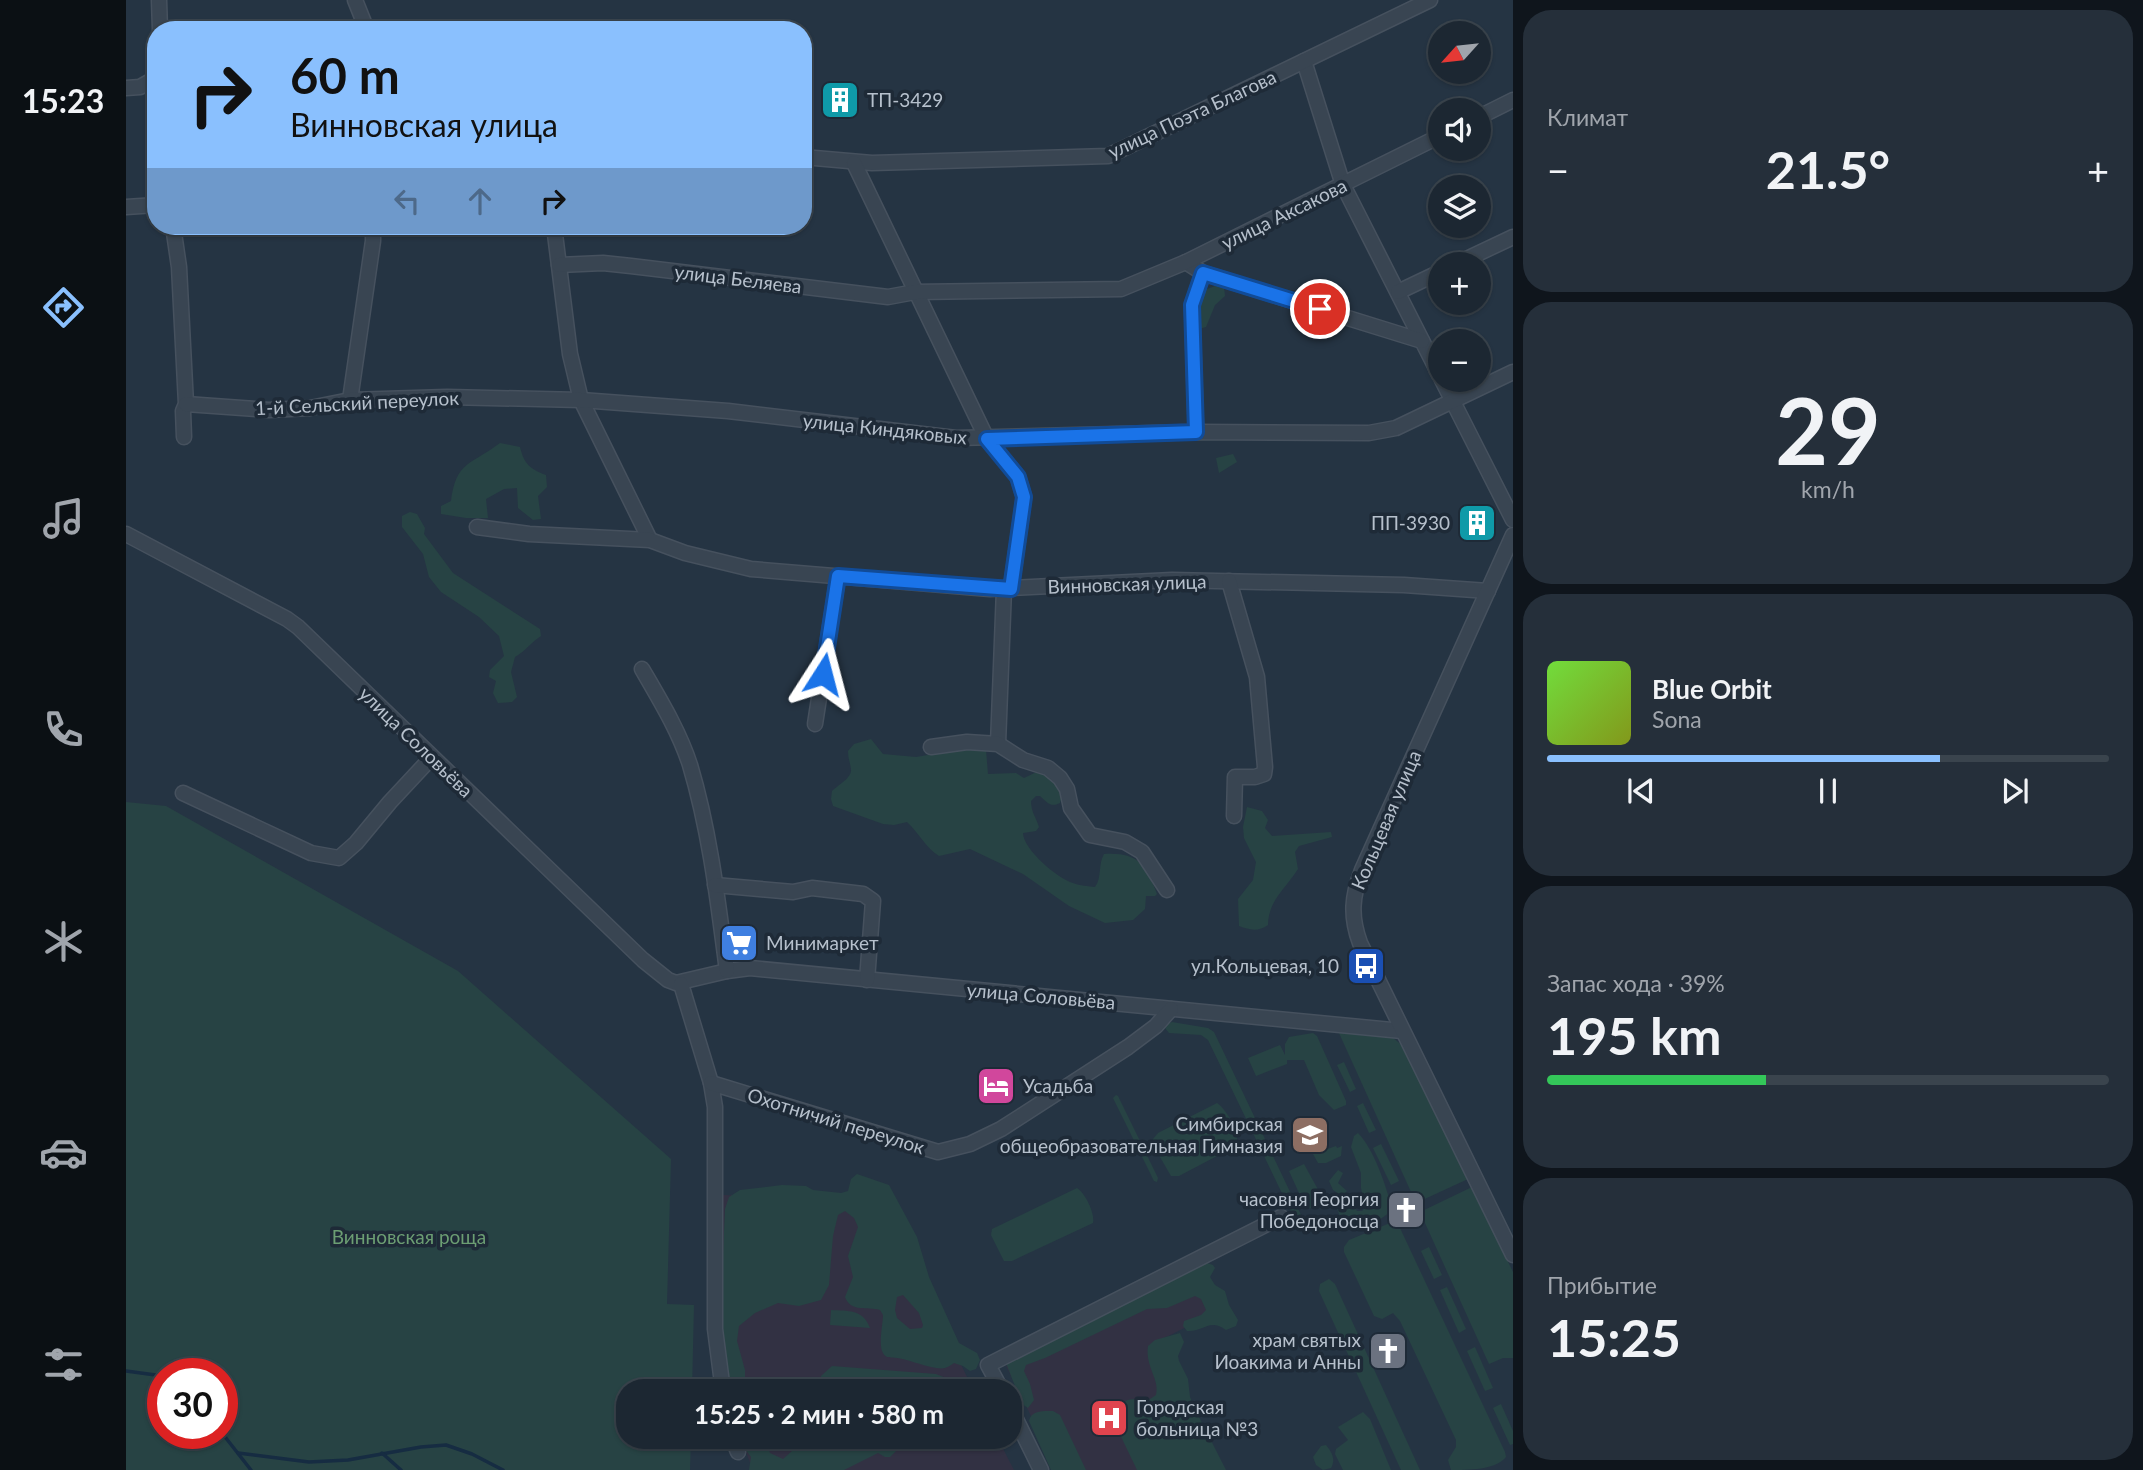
<!DOCTYPE html>
<html lang="ru">
<meta charset="utf-8">
<style>
:root{--surface:#1c2732;--page:#252f3a;--text:#f1f3f6;--muted:#a0a5ac;--line:#3a444d;--accent:#8ac0fe}
body{margin:0;font-family:Lato,sans-serif;background:var(--page);color:var(--text);height:100vh;display:flex;flex-direction:column;font-size:26px;white-space:nowrap}
*{box-sizing:border-box;margin:0}
p{font-size:23px;color:var(--muted)}
.icon{flex:none;width:38px;height:38px;fill:none;stroke:currentColor;stroke-width:2;stroke-linecap:round;stroke-linejoin:round}
.map{position:relative;flex:1;overflow:hidden}
.side{display:flex;flex-direction:column;gap:10px;padding:10px;background:#0f151c;width:630px}
.side>*{flex:none}
.hud{position:absolute;left:21px;top:21px;width:665px;height:214px;border-radius:28px;box-shadow:0 2px 5px #0004,0 0 0 2px var(--line);background:#8ac0fe;color:#111;overflow:hidden}
.needle{width:46px;rotate:243deg}
.buttons{position:absolute;left:1302px;top:21px;display:grid;gap:14px}
.buttons a{display:grid;place-items:center;width:63px;height:63px;border-radius:50%;background:var(--surface);box-shadow:0 2px 5px #0004,0 0 0 2px var(--line);font-size:35px}
.speed{position:absolute;left:21px;top:1358px;display:flex;gap:14px;font-size:35px;font-weight:700;text-align:center}
.speed>*{display:grid;place-content:center;width:91px;height:91px;border-radius:50%;background:var(--surface);box-shadow:0 2px 5px #0004,0 0 0 2px var(--line);line-height:1}
.speed .limit{border:10px solid #d22;background:#fff;color:#111}
.pin{position:absolute;display:grid;place-items:center;width:60px;height:60px;color:#fff;margin:-30px;border:4px solid #fff;border-radius:50%;box-shadow:0 2px 7px #0007}
.me{position:absolute;width:77px;margin:-38px;rotate:9deg;stroke-linejoin:round;filter:drop-shadow(0 0 5px #0008)}
.turn{display:flex;align-items:center;gap:24px;height:147px;padding:0 28px;font-size:32px}
.turn .icon{width:91px;height:91px;stroke-width:2.5}
.turn b{display:block;font-size:49px;line-height:60px}
.lanes{display:flex;align-items:center;height:66px;padding:0 28px;background:#0003;justify-content:center;gap:35px;direction:ltr}
.lanes .off{opacity:.35}
.big{font-size:52px;font-weight:700;line-height:1.1}
.side .card{flex:1;display:flex;flex-direction:column;justify-content:center;gap:10px;min-width:0;padding:0 24px;border-radius:28px;background:var(--page)}
.side .dial{align-items:center;gap:0}
.dial b{font-size:91px;line-height:1}
.song{display:flex;align-items:center;gap:21px}
.cover{width:84px;height:84px;border-radius:10px;background:linear-gradient(135deg,hsl(100 70% 55%),hsl(70 70% 35%))}
.played{height:7px;border-radius:4px;background:linear-gradient(90deg,var(--accent) 70%,var(--line) 70%)}
.keys{display:flex;justify-content:space-around;direction:ltr}
.heat{display:flex;justify-content:space-between;align-items:center;font-size:38px;direction:ltr}
.charge{height:10px;border-radius:5px;background:linear-gradient(90deg,#34c759 39%,var(--line) 0)}
.trip{position:absolute;left:490px;top:1379px;width:406px;height:70px;border-radius:28px;background:var(--surface);box-shadow:0 2px 5px #0004,0 0 0 2px var(--line);font-weight:700;line-height:70px;text-align:center}
main{display:flex;flex:1;min-height:0}
.tabs{display:flex;flex-direction:column;width:126px;justify-content:space-around;align-items:center;background:#0b1014;color:var(--muted)}
.tabs .icon{width:49px;height:49px}
.tabs .active{color:var(--accent)}
.tabs b{font-size:32px;color:var(--text)}
.map>svg:first-child{display:block}
.medical{fill:#323143}
.green{fill:#274344;fill-rule:evenodd}
.lines{fill:none;stroke-linecap:round;stroke-linejoin:round}
.stream{stroke:#162c42;stroke-width:3.5}
.minor-casing{stroke:#46515e;stroke-width:17}
.minor{stroke:#394552;stroke-width:14}
.route-casing{stroke:#114b97;stroke-width:18}
.route{stroke:#1a73e8;stroke-width:12}
.labels{text-anchor:middle;stroke-width:7;stroke-linejoin:round;paint-order:stroke}
.poi-label{font-size:19px;fill:#b6c0cc;stroke:#1e2a37;text-anchor:end}
.street-label{font-size:19px;fill:#b6c0cc;stroke:#1e2a37}
.park-label{font-size:19px;fill:#6c9e73;stroke:#1e2a37}
</style>
<main>
<nav class="tabs">
<b>15:23</b>
<svg class="icon active" aria-label="directions" viewBox="0 0 24 24"><path d="M12 3l9 9-9 9-9-9zM9 14v-3h6M13 9l2 2-2 2"/></svg>
<svg class="icon" aria-label="music" viewBox="0 0 24 24"><path d="M9 18V5l10-2v13"/><circle cx="6" cy="18" r="3"/><circle cx="16" cy="16" r="3"/></svg>
<svg class="icon" aria-label="phone" viewBox="0 0 24 24"><path d="M5 4h4l2 5-3 2q2 4 5 5l2-3 5 2v4C11 20 4 13 5 4z"/></svg>
<svg class="icon" aria-label="climate" viewBox="0 0 24 24"><path d="M12 3v18M4 7l16 10M4 17L20 7"/></svg>
<svg class="icon" aria-label="car" viewBox="0 0 24 24"><path d="M5 17H2v-5l4-1 3-4h7l3 4 3 1v5h-3M9 17h6M6 11h13"/><circle cx="7" cy="17" r="2"/><circle cx="17" cy="17" r="2"/></svg>
<svg class="icon" aria-label="filters" viewBox="0 0 24 24"><path d="M4 7h16M4 17h16"/><circle cx="9" cy="7" r="2"/><circle cx="15" cy="17" r="2"/></svg>
</nav>
<div class="map">
<svg width="1387" height="1470" viewBox="0 0 1387 1470">
<rect width="100%" height="100%" fill="#253443"/>
<!-- medical -->
<g class="medical">
<polygon points="595,1195 753,1198 848,1391 604,1391 596,1314"/>
<polygon points="1073,1271 1093,1311 1024,1345 1086,1470 932,1470 880,1366"/>
<polygon points="614,1437 871,1437 888,1470 627,1470"/>
</g>
<!-- green -->
<g class="green">
<polygon points="1092,285 1098,287 1099,296 1089,305 1080,327 1073,329 1069,308 1078,290"/>
<path d="M374,443L394,447C398,464 404,469 420,475L421,487L412,496L415,519L407,520L392,508L391,488L378,489L360,499L362,518H340L315,514V506L325,501C330,461 345,465 374,443Z"/>
<polygon points="1107,454 1111,462 1093,473 1090,458"/>
<path d="M284,512L291,514L299,528L298,534L327,573L414,629L415,636C405,642 400,651 389,657L385,672L391,697L386,702L372,703L367,693L370,681L363,677L364,670L378,656L373,636L353,617L315,592L303,577L297,554L276,527V516Z"/>
<path d="M745,739L757,754L790,757L820,752L839,746L860,750L862,774L890,773L898,778L917,769C929,778 940,787 934,803C924,808 921,802 914,796H910L905,801C905,812 910,817 913,827L910,831L897,833C897,849 932,879 947,883C954,886 962,886 969,887C976,878 972,864 978,854C1011,852 1020,864 1031,894L1029,896H1020L1019,909L1007,920L979,923L943,906L897,874L844,849L813,856C799,847 793,833 781,822L768,825L757,824L707,806L705,799L706,791C712,785 726,778 725,769C724,762 722,758 722,751L728,744Z"/>
<path d="M0,802L40,806L332,971L545,1159L541,1304L568,1305L566,1391H502V1437H565L564,1470H0ZM37,1374H96V1433H37Z"/>
<path d="M1121,807L1136,811L1142,820L1139,828L1146,836L1205,832L1206,837L1173,846L1169,852L1172,869C1160,888 1142,901 1142,925C1132,932 1124,930 1113,926L1112,899L1127,880L1130,862L1118,838L1117,827Z"/>
<polygon points="1046,1022 1082,1028 1088,1032 1177,1219 1170,1220 1166,1214 1082,1040 1075,1035 1043,1033 1039,1028 1041,1024"/>
<polygon points="1215,1031 1266,1037 1278,1047 1342,1179 1290,1203 1213,1033"/>
<polygon points="1187,1033 1191,1036 1220,1101 1220,1105 1208,1110 1193,1095 1178,1060 1161,1060 1161,1064 1130,1076 1122,1058 1154,1045 1159,1055 1159,1044 1163,1037"/>
<polygon points="1218,1062 1230,1089 1224,1092 1211,1065"/>
<polygon points="990,1095 992,1096 1032,1178 1031,1182 1028,1181 987,1098"/>
<path d="M1091,1103C1101,1110 1115,1134 1110,1146L1053,1176H1045L1027,1145V1139L1032,1133Z"/>
<polygon points="1237,1103 1250,1130 1243,1133 1231,1106"/>
<path d="M1232,1133C1248,1149 1260,1186 1266,1208C1260,1220 1237,1227 1224,1230L1219,1228L1209,1204L1210,1201H1225L1231,1211H1236L1239,1208L1235,1188V1173L1225,1147L1228,1136Z"/>
<polygon points="1255,1144 1273,1181 1265,1185 1247,1148"/>
<polygon points="1210,1146 1211,1148 1216,1146 1215,1156 1200,1163 1192,1163 1187,1154"/>
<polygon points="1178,1164 1195,1195 1194,1203 1188,1208 1183,1208 1178,1204 1163,1171"/>
<polygon points="1212,1170 1217,1173 1212,1183 1221,1191 1216,1196 1207,1190 1203,1181"/>
<path d="M731,1174L763,1185L791,1237L803,1277L833,1343L851,1353L854,1360L850,1369L844,1371L837,1366L828,1363C827,1364 820,1368 819,1368C810,1371 782,1359 771,1358C766,1357 760,1359 757,1353C752,1345 757,1324 757,1315L754,1310C741,1306 725,1313 719,1297L727,1277L722,1256L732,1227L728,1218L719,1211L712,1215L707,1236L703,1285L695,1300L673,1306L652,1303L629,1313L613,1326L611,1341L619,1370V1391H600L594,1321L599,1209L603,1197L614,1190L656,1185L680,1186L687,1190L715,1193L722,1191L725,1179ZM777,1295L793,1313L797,1325L796,1328L784,1329L771,1318L769,1310L771,1297Z"/>
<polygon points="1346,1187 1387,1272 1387,1358 1377,1358 1363,1364 1294,1212"/>
<path d="M951,1188C959,1193 969,1213 967,1223L886,1261H878L865,1235L866,1229Z"/>
<path d="M1264,1223L1270,1224L1274,1228L1379,1452L1380,1457C1370,1470 1342,1470 1325,1470L1322,1460L1330,1447V1440L1274,1321L1267,1313L1256,1319L1248,1316L1218,1252V1247L1223,1240Z"/>
<polygon points="1303,1247 1316,1275 1308,1279 1295,1251"/>
<path d="M1081,1263L1087,1265L1089,1268L1084,1277L1089,1285L1099,1291L1103,1305L1112,1320L1110,1326L1100,1330C1082,1318 1079,1332 1061,1331L1057,1326L1058,1321L1075,1315L1080,1310L1075,1299L1069,1296L1041,1308L1021,1309L919,1358L900,1365L898,1371L904,1384L908,1400L902,1408L896,1404L880,1363Z"/>
<polygon points="1203,1279 1209,1284 1294,1470 1275,1470 1193,1291 1194,1284"/>
<polygon points="1321,1287 1340,1329 1333,1333 1314,1290"/>
<path d="M705,1310C722,1311 737,1309 744,1328L704,1325Z"/>
<path d="M1054,1333L1058,1342L1052,1356L1053,1361L1062,1379L1064,1397L1070,1411L1100,1470H1011L987,1420C996,1399 1000,1397 1021,1401L1030,1395C1034,1379 1019,1367 1022,1346L1029,1340Z"/>
<polygon points="1349,1347 1367,1388 1359,1391 1341,1351"/>
<polygon points="706,1366 810,1374 830,1382 832,1391 726,1391 721,1388 714,1391 699,1391 696,1384 695,1376"/>
<polygon points="1375,1404 1387,1431 1387,1444 1384,1445 1367,1408"/>
<path d="M927,1411L934,1415L960,1470H925L903,1421C905,1410 918,1411 927,1411Z"/>
<polygon points="1237,1412 1244,1419 1265,1470 1217,1470 1209,1454 1210,1449 1222,1440 1212,1427"/>
<polygon points="610,1437 639,1437 644,1453 657,1459 676,1442 698,1437 767,1437 771,1450 764,1457 759,1457 752,1453 718,1470 623,1470 625,1457"/>
<path d="M1200,1445C1206,1452 1210,1460 1205,1468L1197,1470L1190,1465L1187,1457L1195,1446Z"/>
</g>
<g class="lines">
<!-- stream -->
<g class="stream">
<polyline points="0,1371 37,1376"/>
<polyline points="96,1433 125,1470"/>
<polyline points="112,1453 183,1462 222,1460 295,1447 320,1445 346,1454 377,1470"/>
<polyline points="256,1453 275,1470"/>
</g>
<defs>
<g id="minor">
<polyline points="33,0 34,30"/>
<polyline points="229,0 241,30"/>
<polyline points="1178,61 1217,185 1314,376"/>
<polyline points="0,88 14,87 30,78"/>
<polyline points="1353,117 1387,100"/>
<polyline points="677,157 746,163 982,156 1304,0"/>
<polyline points="728,163 861,439 892,477 898,497 885,589"/>
<polyline points="0,207 30,205"/>
<polyline points="47,226 53,267 60,404 57,411 58,437"/>
<polyline points="428,226 444,354 455,400 524,540"/>
<polyline points="1060,262 1077,273 1296,341"/>
<polyline points="1330,264 1387,237"/>
<polyline points="433,265 477,263 505,266 762,297 789,292 995,289 1060,262 1314,136"/>
<polyline points="1272,292 1314,272"/>
<polyline points="1316,380 1387,520"/>
<polyline points="224,400 247,241 247,226"/>
<polyline points="60,404 143,410 184,408 224,400 321,397 455,400 602,411 830,438 1070,432 1243,433 1270,428 1387,372"/>
<polyline points="1070,432 1066,305 1077,273"/>
<polyline points="351,527 403,534 524,540 559,553 625,569 864,589 1046,580 1278,585 1362,591"/>
<polyline points="0,534 161,619 172,627 517,960 542,980 550,983 601,971 624,968 1276,1031"/>
<path d="M1387,535L1236,870C1226,896 1224,916 1234,943L1387,1255"/>
<polyline points="1103,581 1131,677 1139,767 1138,774 1129,777 1109,777 1108,816"/>
<path d="M516,669C534,700 553,731 564,765C584,832 592,902 601,971"/>
<polyline points="689,724 712,576"/>
<polyline points="872,744 878,589"/>
<polyline points="805,747 841,742 872,744 897,760 922,768 934,778 941,789 945,808 964,835 999,842 1016,852 1041,890"/>
<polyline points="57,793 185,853 213,858 230,843 264,802 306,757"/>
<polyline points="589,885 667,892 686,888 737,894 747,901 741,980"/>
<polyline points="555,984 585,1083 589,1107 589,1329 597,1391"/>
<polyline points="585,1083 812,1152 844,1144 875,1129 1002,1047 1030,1026 1045,1009"/>
<polyline points="876,1391 862,1365 1155,1217"/>
<polyline points="884,1407 915,1470"/>
<polyline points="606,1437 612,1452"/>
</g>
</defs>
<!-- minor casing -->
<use href="#minor" class="minor-casing"/>
<!-- minor -->
<use href="#minor" class="minor"/>
</g>
<g class="lines">
<defs>
<polyline id="route" points="697,674 712,576 885,589 898,497 892,477 861,439 1070,432 1066,305 1077,273 1194,309"/>
</defs>
<!-- route casing -->
<use href="#route" class="route-casing"/>
<!-- route -->
<use href="#route" class="route"/>
</g>
<!-- icons -->
<defs>
<symbol id="building-square" viewBox="-11 -11 22 22"><rect x="-9" y="-9" width="18" height="18" rx="4" fill="#0f9aa8" stroke="#1e2a37"/><path d="M-4-6H4V6H1V3H-1V6H-4ZM-2.5-4.3h1.7v1.8h-1.7ZM.8-4.3h1.7v1.8H.8ZM-2.5-1h1.7V.8h-1.7ZM.8-1h1.7V.8H.8Z" fill="#fff"/></symbol>
<symbol id="supermarket-square" viewBox="-11 -11 22 22"><rect x="-9" y="-9" width="18" height="18" rx="4" fill="#3f7fe0" stroke="#1e2a37"/><path d="M-6-5.5h2.5l.6 2H6L4.5 2H-2.5L-4.4-4H-6ZM-1.5 3.2a1.3 1.3 0 1 0 .1 0ZM3 3.2a1.3 1.3 0 1 0 .1 0Z" fill="#fff"/></symbol>
<symbol id="bus-square" viewBox="-11 -11 22 22"><rect x="-9" y="-9" width="18" height="18" rx="4" fill="#1a4fb4" stroke="#1e2a37"/><path d="M-5-6H5V4H4V6H2V4H-2V6H-4V4H-5ZM-3.5-4V0h7V-4ZM-3.5 1.2v1.5H-2V1.2ZM2 1.2v1.5H3.5V1.2Z" fill="#fff"/></symbol>
<symbol id="hotel-square" viewBox="-11 -11 22 22"><rect x="-9" y="-9" width="18" height="18" rx="4" fill="#d1479c" stroke="#1e2a37"/><path d="M-6-4.5h1.5V1H6V5H4.5V3h-9V5H-6ZM-4 0a1.8 1.8 0 1 1 3.6 0ZM.5 0V-2.5h3Q6-2.5 6 0Z" fill="#fff"/></symbol>
<symbol id="school-square" viewBox="-11 -11 22 22"><rect x="-9" y="-9" width="18" height="18" rx="4" fill="#8d6e63" stroke="#1e2a37"/><path d="M0-5L7-2L0 1L-7-2ZM-4 1L0 2.5L4 1V4Q0 6-4 4Z" fill="#fff"/></symbol>
<symbol id="church-square" viewBox="-11 -11 22 22"><rect x="-9" y="-9" width="18" height="18" rx="4" fill="#6b7280" stroke="#1e2a37"/><path d="M-1.2-6h2.4v3.5h3.3v2.4h-3.3V6h-2.4V-.1h-3.3v-2.4h3.3Z" fill="#fff"/></symbol>
<symbol id="hospital-square" viewBox="-11 -11 22 22"><rect x="-9" y="-9" width="18" height="18" rx="4" fill="#e0444e" stroke="#1e2a37"/><path d="M-5-5h3v3.5h4V-5h3V5h-3V1.5h-4V5h-3Z" fill="#fff"/></symbol>
</defs>
<g fill-rule="evenodd">
<use href="#building-square" x="692" y="78" width="44" height="44"/>
<use href="#building-square" x="1329" y="501" width="44" height="44"/>
<use href="#supermarket-square" x="591" y="921" width="44" height="44"/>
<use href="#bus-square" x="1218" y="944" width="44" height="44"/>
<use href="#hotel-square" x="848" y="1064" width="44" height="44"/>
<use href="#school-square" x="1162" y="1113" width="44" height="44"/>
<use href="#church-square" x="1258" y="1188" width="44" height="44"/>
<use href="#church-square" x="1240" y="1329" width="44" height="44"/>
<use href="#hospital-square" x="961" y="1396" width="44" height="44"/>
</g>
<g class="labels">
<!-- poi labels -->
<g class="poi-label">
<text x="741" y="107" text-anchor="start">ТП-3429</text>
<text x="1324" y="530">ПП-3930</text>
<text x="640" y="950" text-anchor="start">Минимаркет</text>
<text x="1213" y="973">ул.Кольцевая, 10</text>
<text x="897" y="1093" text-anchor="start">Усадьба</text>
<text x="1157" y="1131">Симбирская<tspan x="1157" dy="22">общеобразовательная Гимназия</tspan></text>
<text x="1253" y="1206">часовня Георгия<tspan x="1253" dy="22">Победоносца</tspan></text>
<text x="1235" y="1347">храм святых<tspan x="1235" dy="22">Иоакима и Анны</tspan></text>
<text x="1010" y="1414" text-anchor="start">Городская<tspan x="1010" dy="22">больница №3</tspan></text>
</g>
<!-- street labels -->
<g class="street-label">
<text transform="translate(1066 114) rotate(-25)" y="7">улица Поэта Благова</text>
<text transform="translate(1158 214) rotate(-26)" y="7">улица Аксакова</text>
<text transform="translate(612 279) rotate(7)" y="7">улица Беляева</text>
<text transform="translate(231 403) rotate(-3)" y="7">1-й Сельский переулок</text>
<text transform="translate(759 429) rotate(6)" y="7">улица Киндяковых</text>
<text transform="translate(1001 584) rotate(-2)" y="7">Винновская улица</text>
<text transform="translate(290 742) rotate(44)" y="7">улица Соловьёва</text>
<text transform="translate(1260 820) rotate(-67)" y="7">Кольцевая улица</text>
<text transform="translate(915 996) rotate(5)" y="7">улица Соловьёва</text>
<text transform="translate(710 1121) rotate(17)" y="7">Охотничий переулок</text>
</g>
<!-- park labels -->
<g class="park-label">
<text x="283" y="1244">Винновская роща</text>
</g>
</g>
</svg>
<div class="buttons">
<a><svg class="needle" viewBox="-14 -14 28 28"><path d="M0-13l5 13h-10z" fill="#e53935"/><path d="M0 13l5-13h-10z" fill="#a0a5ac"/></svg></a>
<a><svg class="icon" aria-label="sound" viewBox="0 0 24 24"><path d="M4 9h4l5-4v14l-5-4H4zM17 9q2 3 0 6"/></svg></a>
<a><svg class="icon" aria-label="layers" viewBox="0 0 24 24"><path d="M12 4l9 5-9 5-9-5zM3 14l9 5 9-5"/></svg></a>
<a>+</a>
<a>−</a>
</div>
<div class="speed"><div class="limit">30</div></div>
<div class="pin" style="left:1194px;top:309px;background:#d93025"><svg class="icon" aria-label="arrive" viewBox="0 0 24 24"><path d="M6 21V4h12l-3 4 3 4H6"/></svg></div>
<svg class="me" style="left:697px;top:674px" viewBox="-20 -20 40 40"><path d="M0-17L14 15 0 8-14 15z" fill="#1a73e8" stroke="#fff" stroke-width="4"/></svg>
<div class="trip">15:25 · 2 мин · 580 m</div>
<div class="hud">
<div class="turn"><svg class="icon" aria-label="right" viewBox="0 0 24 24"><path d="M7 20v-9h11M14 6l5 5-5 5"/></svg><div><b>60 m</b>Винновская улица</div></div>
<div class="lanes"><svg class="icon off" aria-label="left" viewBox="0 0 24 24"><path d="M17 20v-9H6M10 6l-5 5 5 5"/></svg><svg class="icon off" aria-label="ahead" viewBox="0 0 24 24"><path d="M12 20V5M6 11l6-6 6 6"/></svg><svg class="icon" aria-label="right" viewBox="0 0 24 24"><path d="M7 20v-9h11M14 6l5 5-5 5"/></svg></div>
</div>
</div>
<section class="side">
<div class="card"><p>Климат</p>
<div class="heat"><a>−</a><b class="big">21.5°</b><a>+</a></div>
</div>
<div class="card dial"><b>29</b><p>km/h</p></div>
<div class="card">
<div class="song"><i class="cover"></i><div><b>Blue Orbit</b><p>Sona</p></div></div>
<div class="played"></div>
<div class="keys"><svg class="icon" aria-label="previous" viewBox="0 0 24 24"><path d="M18 5L8 12l10 7zM5 5v14"/></svg><svg class="icon" aria-label="pause" viewBox="0 0 24 24"><path d="M8 5v14M16 5v14"/></svg><svg class="icon" aria-label="next" viewBox="0 0 24 24"><path d="M6 5l10 7-10 7zM19 5v14"/></svg></div>
</div>
<div class="card"><p>Запас хода · 39%</p><b class="big">195 km</b><div class="charge"></div></div>
<div class="card"><p>Прибытие</p><b class="big">15:25</b></div>
</section>
</main>
